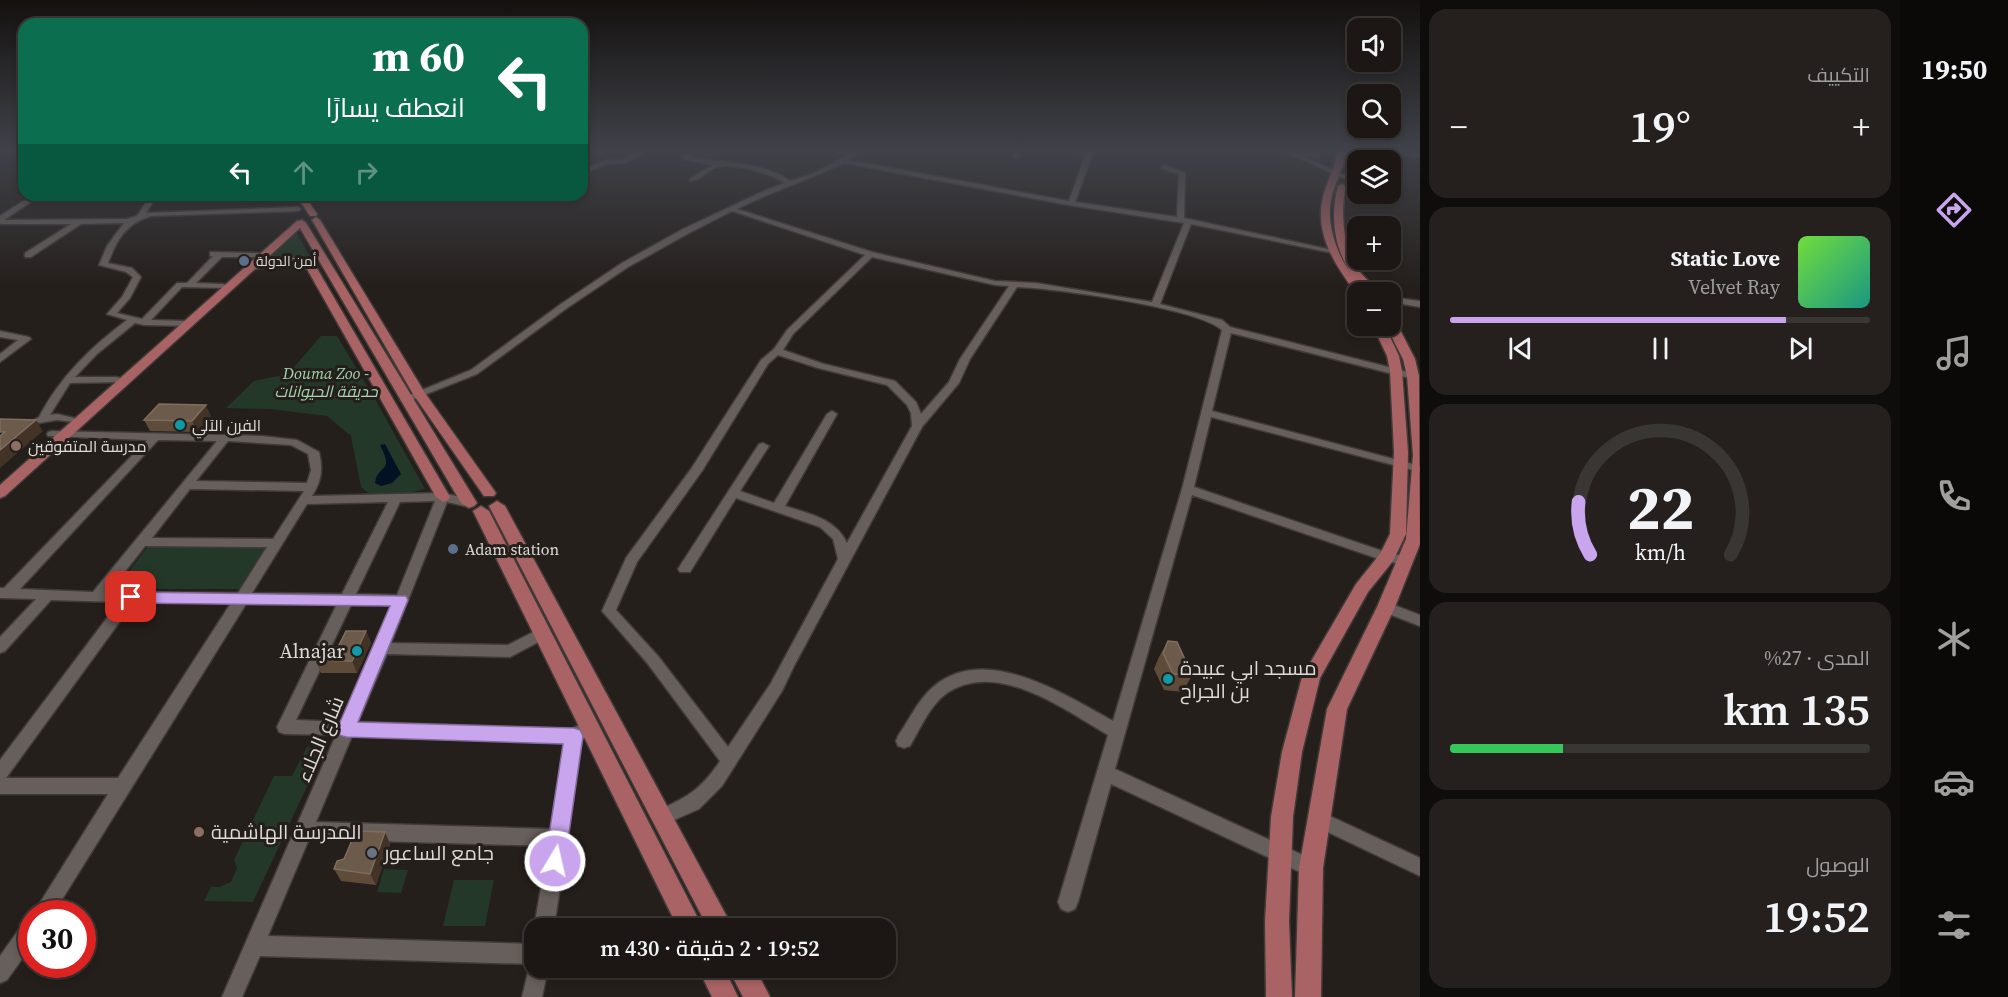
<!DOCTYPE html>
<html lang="ar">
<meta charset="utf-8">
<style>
:root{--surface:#1c1714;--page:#25201d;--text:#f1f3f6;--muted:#a09fa0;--line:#3a3634;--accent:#c9a5ee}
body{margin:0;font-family:"Source Serif 4",Cairo,serif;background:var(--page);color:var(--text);direction:rtl;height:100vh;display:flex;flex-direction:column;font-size:22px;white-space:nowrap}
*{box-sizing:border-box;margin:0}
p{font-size:20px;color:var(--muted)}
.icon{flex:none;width:33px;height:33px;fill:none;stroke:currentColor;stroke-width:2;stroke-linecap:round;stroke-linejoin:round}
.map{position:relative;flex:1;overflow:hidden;direction:ltr}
.drawer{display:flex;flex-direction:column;gap:9px;padding:9px;background:#0f0d0b;width:480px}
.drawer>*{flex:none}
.top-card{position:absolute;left:18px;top:18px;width:570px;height:183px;border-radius:18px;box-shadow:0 3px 9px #0003,0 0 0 2px var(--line);direction:rtl;background:#0b6e4f;color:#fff;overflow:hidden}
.buttons{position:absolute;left:1347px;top:18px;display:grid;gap:12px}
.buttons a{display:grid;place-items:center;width:54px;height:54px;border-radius:12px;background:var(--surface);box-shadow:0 3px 9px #0003,0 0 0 2px var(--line);font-size:30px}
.speed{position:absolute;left:18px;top:900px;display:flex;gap:12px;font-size:30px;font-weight:700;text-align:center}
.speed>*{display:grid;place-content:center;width:78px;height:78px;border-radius:50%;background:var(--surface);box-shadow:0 3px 9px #0003,0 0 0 2px var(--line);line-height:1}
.speed .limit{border:9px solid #d22;background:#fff;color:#111}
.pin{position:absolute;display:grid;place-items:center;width:51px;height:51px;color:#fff;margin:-26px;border-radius:12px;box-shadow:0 3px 9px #0006}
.me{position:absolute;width:66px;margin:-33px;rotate:9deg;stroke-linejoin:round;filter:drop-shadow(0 0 4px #0008)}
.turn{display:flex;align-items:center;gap:21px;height:126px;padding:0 24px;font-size:27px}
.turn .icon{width:78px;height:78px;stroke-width:2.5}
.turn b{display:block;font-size:42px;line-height:51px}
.lanes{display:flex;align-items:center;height:57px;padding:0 24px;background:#0003;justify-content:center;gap:30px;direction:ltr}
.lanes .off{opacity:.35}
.big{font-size:45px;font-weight:600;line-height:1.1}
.drawer .tile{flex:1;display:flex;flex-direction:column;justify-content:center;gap:9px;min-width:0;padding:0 21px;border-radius:18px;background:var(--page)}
.drawer .dial{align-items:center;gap:0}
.dial svg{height:156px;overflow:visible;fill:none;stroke:var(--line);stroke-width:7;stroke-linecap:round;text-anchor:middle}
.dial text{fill:var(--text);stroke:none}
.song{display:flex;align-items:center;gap:18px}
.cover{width:72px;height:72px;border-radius:9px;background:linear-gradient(135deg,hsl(100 70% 55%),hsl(170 70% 35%))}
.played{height:6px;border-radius:3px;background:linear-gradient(90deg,var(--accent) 80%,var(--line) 80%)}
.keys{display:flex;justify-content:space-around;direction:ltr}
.heat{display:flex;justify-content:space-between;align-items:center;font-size:33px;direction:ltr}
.charge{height:9px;border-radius:4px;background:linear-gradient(90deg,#34c759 27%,var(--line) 0)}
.trip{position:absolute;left:524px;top:918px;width:372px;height:60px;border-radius:18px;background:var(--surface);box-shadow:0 3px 9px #0003,0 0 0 2px var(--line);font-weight:600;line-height:60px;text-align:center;direction:rtl}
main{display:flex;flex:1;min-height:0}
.dock{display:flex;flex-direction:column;width:108px;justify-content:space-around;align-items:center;background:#0b0908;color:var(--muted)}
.dock .icon{width:42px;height:42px}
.dock .on{color:var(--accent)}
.dock b{font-size:27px;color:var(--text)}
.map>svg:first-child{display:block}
.green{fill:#243829}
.water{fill:#021223}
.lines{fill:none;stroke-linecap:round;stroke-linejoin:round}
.canal{fill:#021223;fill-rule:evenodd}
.minor-casing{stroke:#403a38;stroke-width:3}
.major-casing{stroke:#403a38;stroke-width:3}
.minor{fill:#675f5b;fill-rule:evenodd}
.major{fill:#a96364;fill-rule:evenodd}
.wall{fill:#5f4b39}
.shaded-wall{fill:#423326}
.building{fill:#6c5a4a;stroke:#7e6e60;stroke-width:1.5}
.route{fill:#c9a5ee;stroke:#836b9b;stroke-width:1.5}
.service-dot{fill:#5c6f8a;stroke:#251f1b;stroke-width:2}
.culture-dot{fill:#0f9aa8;stroke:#251f1b;stroke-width:2}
.education-dot{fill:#8d6e63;stroke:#251f1b;stroke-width:2}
.worship-dot{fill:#6b7280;stroke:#251f1b;stroke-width:2}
.labels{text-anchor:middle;stroke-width:6;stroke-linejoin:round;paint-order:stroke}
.far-poi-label{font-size:14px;fill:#dedad7;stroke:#251f1b;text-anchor:start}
.park-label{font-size:16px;font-style:italic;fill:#a4d5b0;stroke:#251f1b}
.poi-label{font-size:16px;fill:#dedad7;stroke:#251f1b;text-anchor:start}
.near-poi-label{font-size:20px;fill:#dedad7;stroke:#251f1b;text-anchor:start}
.near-street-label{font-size:20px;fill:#dedad7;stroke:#251f1b}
</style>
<main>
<nav class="dock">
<b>19:50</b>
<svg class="icon on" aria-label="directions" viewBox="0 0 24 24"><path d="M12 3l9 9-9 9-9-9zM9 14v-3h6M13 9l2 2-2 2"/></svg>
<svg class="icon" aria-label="music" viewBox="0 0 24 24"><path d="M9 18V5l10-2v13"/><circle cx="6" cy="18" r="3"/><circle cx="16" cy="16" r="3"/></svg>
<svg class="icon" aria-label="phone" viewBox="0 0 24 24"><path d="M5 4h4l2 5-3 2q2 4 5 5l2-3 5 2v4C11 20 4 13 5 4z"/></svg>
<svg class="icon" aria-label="climate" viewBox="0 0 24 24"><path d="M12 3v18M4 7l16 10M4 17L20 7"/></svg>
<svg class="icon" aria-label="car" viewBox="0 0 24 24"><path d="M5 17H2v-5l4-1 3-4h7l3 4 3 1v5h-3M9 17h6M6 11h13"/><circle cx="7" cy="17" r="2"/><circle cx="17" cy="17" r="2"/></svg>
<svg class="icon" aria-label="filters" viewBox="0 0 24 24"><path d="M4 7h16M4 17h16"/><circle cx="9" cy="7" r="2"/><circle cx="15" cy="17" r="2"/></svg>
</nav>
<section class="drawer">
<div class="tile"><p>التكييف</p>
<div class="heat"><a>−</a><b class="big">19°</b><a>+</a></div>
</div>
<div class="tile">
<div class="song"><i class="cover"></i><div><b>Static Love</b><p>Velvet Ray</p></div></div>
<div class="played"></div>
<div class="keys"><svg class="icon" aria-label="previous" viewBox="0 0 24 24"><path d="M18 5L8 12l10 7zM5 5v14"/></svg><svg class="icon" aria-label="pause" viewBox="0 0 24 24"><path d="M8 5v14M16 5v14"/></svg><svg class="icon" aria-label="next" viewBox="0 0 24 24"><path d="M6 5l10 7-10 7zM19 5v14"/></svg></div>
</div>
<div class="tile dial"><svg viewBox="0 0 100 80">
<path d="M14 69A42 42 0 1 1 86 69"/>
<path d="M14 69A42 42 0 0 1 8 42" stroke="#c9a5ee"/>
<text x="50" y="56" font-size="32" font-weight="700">22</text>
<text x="50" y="72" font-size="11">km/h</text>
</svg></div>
<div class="tile"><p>المدى · 27%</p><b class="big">135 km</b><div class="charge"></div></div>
<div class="tile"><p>الوصول</p><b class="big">19:52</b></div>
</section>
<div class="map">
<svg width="1420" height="997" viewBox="0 0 1420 997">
<rect width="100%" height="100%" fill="#251f1b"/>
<!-- green -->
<g class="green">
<polygon points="297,233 314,264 297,260 258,264 291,234"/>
<polygon points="321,336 337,336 376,401 425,489 400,495 372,496 361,487 351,436 327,416 270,409 226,408 254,381 288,374"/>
<polygon points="149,545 267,545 240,589 115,589"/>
<polygon points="307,747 325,748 253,902 204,901 211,887 219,887 231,882 237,868 234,860 274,776 292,776"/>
<polygon points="384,869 408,870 401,893 377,892"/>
<polygon points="454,880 494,880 485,926 443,926"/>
</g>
<!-- water -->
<path class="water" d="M385,444L401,474L392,483L381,486L375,483C378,463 395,474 380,445Z"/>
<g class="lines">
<!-- canal -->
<g class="canal">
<polygon points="1273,148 1310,153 1311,148 1315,148 1316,155 1310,157 1275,150"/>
<polygon points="1380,148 1390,148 1420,152 1420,156"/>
</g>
<defs>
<g id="minor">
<polygon points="645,148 652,148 626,163 607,164 582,174 582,170 606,160 623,160"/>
<path d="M829,148H836L850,154L860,148H866L848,160L1069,201L1086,154L1044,148L1090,151L1093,153L1075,202L1177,217L1179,174L1161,168L1163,165L1185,173L1184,218L1337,251L1333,253L1191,224L1160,304L1222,320L1230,327L1416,374V378L1413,379L1231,333L1212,411L1420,466V472L1211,417L1194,487L1388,553L1410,557L1412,560L1410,563L1405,565L1382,560L1192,495L1115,769L1318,862L1320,868L1318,874L1311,877L1304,874L1111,784L1078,902L1075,909L1068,912L1061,909L1058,902L1108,735C1065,710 997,659 947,693C930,705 920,729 910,746L904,748L898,746L896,741L898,736C909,720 918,700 933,687C985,642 1065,695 1113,721L1182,489L1222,330C1198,308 1054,288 1017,287L970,359L959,383L922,427L794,666L782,691L722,786L699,809L663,825L657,823L654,817L657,811C687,797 701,790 720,761L648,664L602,611L626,558L691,469L761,360L774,349L787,330L865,255L732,211L689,233L628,267L567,308L477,374L409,401H401L400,399L471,370L561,304L622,263L683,229L766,190L785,183C771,174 731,161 715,168C706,172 699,181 690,181V179L712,165L682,159V157L695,149L700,150L690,157C721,163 763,161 790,181L812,174L846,156ZM844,163L1063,204L1184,223L1152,302L1036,283L995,281L872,252L737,209C772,191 809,180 844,163ZM872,257L995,285L1009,286L960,359L949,382L921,414L916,402L895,381L824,364L783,350L793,334ZM778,355L818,368L887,385L907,405L911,413L912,426L847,543C835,518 809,514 785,506L837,414L832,411L827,414L774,503L740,491L769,446L763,443L759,444L678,569L680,572H690L736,498L820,527L833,539L838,559L771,683L728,747L658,656L616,610L637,562L702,471L768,364Z"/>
<polygon points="932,148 938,148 934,152 931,150"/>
<polygon points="1018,148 1024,148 1017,158 1013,158"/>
<polygon points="1269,148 1278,148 1299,154 1302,152 1314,154 1315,148 1321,148 1319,157 1303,156 1348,177 1343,178 1287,153"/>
<polygon points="1370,148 1381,148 1420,154 1420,158"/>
<path d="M33,195H41L4,220L127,219L137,216L151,195H157L146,213L298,207L301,209L298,211L151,216C125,224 117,240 108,263L132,268L141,277L130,298L117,313L142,319L177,283H187L213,256H210V252L258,253L262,255L258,257H222L196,283L223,284L227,286L226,288L182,287L151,320L188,321L191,322V326L144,325L135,323L97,354L75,377H116L120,378V382L70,383L50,415L57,414L74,418L75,420L74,422L57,420L39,423L34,420L39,417C60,377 90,348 127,320L107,314L122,297L133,277L126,272L99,265L107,246L124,223L81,224L31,257H25V253L71,224H0V216Z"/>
<polygon points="1390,297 1420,301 1420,307 1390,302"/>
<polygon points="0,331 29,337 31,339 0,362 0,354 18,340 0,337"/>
<path d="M52,431L262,436L297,440L319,452C323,469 322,480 312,496L443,493L473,500L475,503L473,506L469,507L447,502L391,643L508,645L543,627L548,629L550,633L548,637L510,657L387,654L358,722L572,729L589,719L595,721L597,726L595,731L582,740L554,928H534L548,846L309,839L268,936L534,944V968H548L542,997H522L530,964L260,956L242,997H222L336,735L285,734L279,732L277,727L337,604H246L53,914H33L108,794H0V760L119,602L51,600L5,651L0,653V637L36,599L0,598V588H4L147,440L48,436L47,434L48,432ZM158,440L217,441L93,592L20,589ZM228,441L291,445L308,454L311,470L307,483L196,481ZM190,489L304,491L273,539L152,538ZM435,501L397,595L356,594L400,502ZM388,502L342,594L252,593L307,504ZM145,546L267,547L238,593L109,592ZM134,602L231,603L118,778H6ZM351,605H392L342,722L296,720ZM352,736L565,743L551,829L316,822Z"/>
<polygon points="1386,602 1420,615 1420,626 1381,611 1379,607 1381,603"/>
<polygon points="1319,811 1420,858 1420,876 1313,825 1310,819 1313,813"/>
<polygon points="32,918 32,945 7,980 0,983 0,956 25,921"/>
</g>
<g id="major">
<path d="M1337,148H1344L1345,155C1343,170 1335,182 1332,196C1325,220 1336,254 1351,273C1334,248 1330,215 1338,186L1342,184L1346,186C1340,212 1343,244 1357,268C1363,277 1373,284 1378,292H1368L1361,285L1366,292L1357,294C1336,267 1314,234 1323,197C1327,180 1337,166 1337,148Z"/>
<polygon points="296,195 304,195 317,214 316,216 310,216"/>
<polygon points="316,217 320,220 425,393 496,493 494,496 484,496 413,394 312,220"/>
<polygon points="302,220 306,223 477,503 474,506 469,508 461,503 300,228 264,261 291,257 315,265 450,497 448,500 443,502 436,497 307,269 291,263 255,269 5,496 0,498 0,485 297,221"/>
<polygon points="1390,319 1396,322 1415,359 1419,376 1420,544 1395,607 1347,709 1323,868 1321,997 1295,997 1299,868 1327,709 1377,607 1406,539 1413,455 1407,376 1403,359 1386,326 1390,326"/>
<polygon points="1373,326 1385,326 1399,356 1402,371 1408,452 1406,534 1393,561 1368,592 1320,678 1302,752 1293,817 1289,921 1292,997 1266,997 1265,921 1271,817 1282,752 1302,677 1356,584 1380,554 1390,534 1394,452 1390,371 1387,356"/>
<polygon points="497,501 505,506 733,928 708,928 489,506"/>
<polygon points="481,506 489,511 703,928 678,928 473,511"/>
<polygon points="698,968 724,968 738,997 712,997"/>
<polygon points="728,968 755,968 770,997 743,997"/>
</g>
</defs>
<!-- minor casing -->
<use href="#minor" class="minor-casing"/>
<!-- major casing -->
<use href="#major" class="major-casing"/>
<!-- minor -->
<use href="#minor" class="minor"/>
<!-- major -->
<use href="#major" class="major"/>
</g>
<!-- wall -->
<g class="wall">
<polygon points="211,416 197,432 150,431 144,420"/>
<polygon points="366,631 371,643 357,673 321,673 315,660"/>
<polygon points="1168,641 1192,675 1183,692 1164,690 1154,669 1159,657"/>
<polygon points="385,832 390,844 376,885 341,881 334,869 344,859"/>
</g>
<!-- shaded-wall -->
<g class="shaded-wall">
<polygon points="206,405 211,416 197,432 192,421"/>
<polygon points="36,420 43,431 0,468 0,450"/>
<polygon points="366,631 371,643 357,673 352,661"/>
<polygon points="385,832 390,844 376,885 370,874"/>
</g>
<!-- building -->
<g class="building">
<polygon points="159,404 206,405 192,421 144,420"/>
<polygon points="0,419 36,420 0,450 0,436 5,432 0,432"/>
<polygon points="346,631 366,631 352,661 315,660 322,647 338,647"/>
<polygon points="1168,641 1177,642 1192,675 1173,674 1163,653"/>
<polygon points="356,831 385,832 370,874 334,869 337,861 344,859"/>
</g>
<!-- sky -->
<linearGradient id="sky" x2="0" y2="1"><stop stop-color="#14110f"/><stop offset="0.52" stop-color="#40424a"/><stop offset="1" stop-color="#40424a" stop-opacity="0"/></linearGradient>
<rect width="1420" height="287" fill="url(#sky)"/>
<!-- route -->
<polygon class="route" points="131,592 406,596 408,600 358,722 574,728 580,730 583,736 565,861 562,868 555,871 548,868 545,861 563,744 346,737 339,735 337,729 390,606 131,603 126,602 123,597 126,593"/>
<!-- markers -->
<g class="service-dot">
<circle cx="244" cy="261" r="6"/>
<circle cx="453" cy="549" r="6"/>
</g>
<g class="culture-dot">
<circle cx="180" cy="425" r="6"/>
<circle cx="357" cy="651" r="6"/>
<circle cx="1168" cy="679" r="6"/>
</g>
<g class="education-dot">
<circle cx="16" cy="446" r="6"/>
<circle cx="199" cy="832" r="6"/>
</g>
<circle class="worship-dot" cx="372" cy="853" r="6"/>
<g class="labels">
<!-- far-poi labels -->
<g class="far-poi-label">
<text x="256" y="266">أمن الدولة</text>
</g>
<!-- park labels -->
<g class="park-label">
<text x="326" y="379">Douma Zoo -<tspan x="326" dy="18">حديقة الحيوانات</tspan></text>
</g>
<!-- poi labels -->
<g class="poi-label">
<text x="192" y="431">الفرن الآلي</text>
<text x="28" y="452">مدرسة المتفوقين</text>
<text x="465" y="555">Adam station</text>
</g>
<!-- near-poi labels -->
<g class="near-poi-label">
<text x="345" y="658" text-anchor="end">Alnajar</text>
<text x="1180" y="675">مسجد ابي عبيدة<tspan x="1180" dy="23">بن الجراح</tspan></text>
<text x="211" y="839">المدرسة الهاشمية</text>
<text x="384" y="860">جامع الساعور</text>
</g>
<!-- near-street labels -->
<g class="near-street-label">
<text transform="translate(320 739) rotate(-67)" y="7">شارع الجلاء</text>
</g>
</g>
</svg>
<div class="buttons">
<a><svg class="icon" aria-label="sound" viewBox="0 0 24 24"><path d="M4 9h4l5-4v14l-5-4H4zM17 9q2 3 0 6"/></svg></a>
<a><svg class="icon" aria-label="search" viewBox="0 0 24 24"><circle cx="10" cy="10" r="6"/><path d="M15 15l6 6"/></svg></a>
<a><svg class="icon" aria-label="layers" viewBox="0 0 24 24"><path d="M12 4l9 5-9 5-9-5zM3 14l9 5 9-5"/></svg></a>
<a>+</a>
<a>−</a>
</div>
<div class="speed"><div class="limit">30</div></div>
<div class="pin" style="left:131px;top:597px;background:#d93025"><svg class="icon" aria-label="arrive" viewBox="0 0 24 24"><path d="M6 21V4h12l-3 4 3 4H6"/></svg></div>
<svg class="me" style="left:555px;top:861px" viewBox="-20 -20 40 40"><circle r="17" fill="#c9a5ee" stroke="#fff" stroke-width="3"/><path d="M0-11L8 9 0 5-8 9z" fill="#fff"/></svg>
<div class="trip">19:52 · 2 دقيقة · 430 m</div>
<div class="top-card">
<div class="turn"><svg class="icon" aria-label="left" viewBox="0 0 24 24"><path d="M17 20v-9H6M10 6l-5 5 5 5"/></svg><div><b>60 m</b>انعطف يسارًا</div></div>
<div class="lanes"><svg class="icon" aria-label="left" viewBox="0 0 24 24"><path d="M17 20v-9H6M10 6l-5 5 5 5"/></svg><svg class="icon off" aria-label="ahead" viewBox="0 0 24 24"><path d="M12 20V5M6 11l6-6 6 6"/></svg><svg class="icon off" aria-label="right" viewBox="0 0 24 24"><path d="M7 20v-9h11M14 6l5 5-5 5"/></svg></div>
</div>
</div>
</main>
